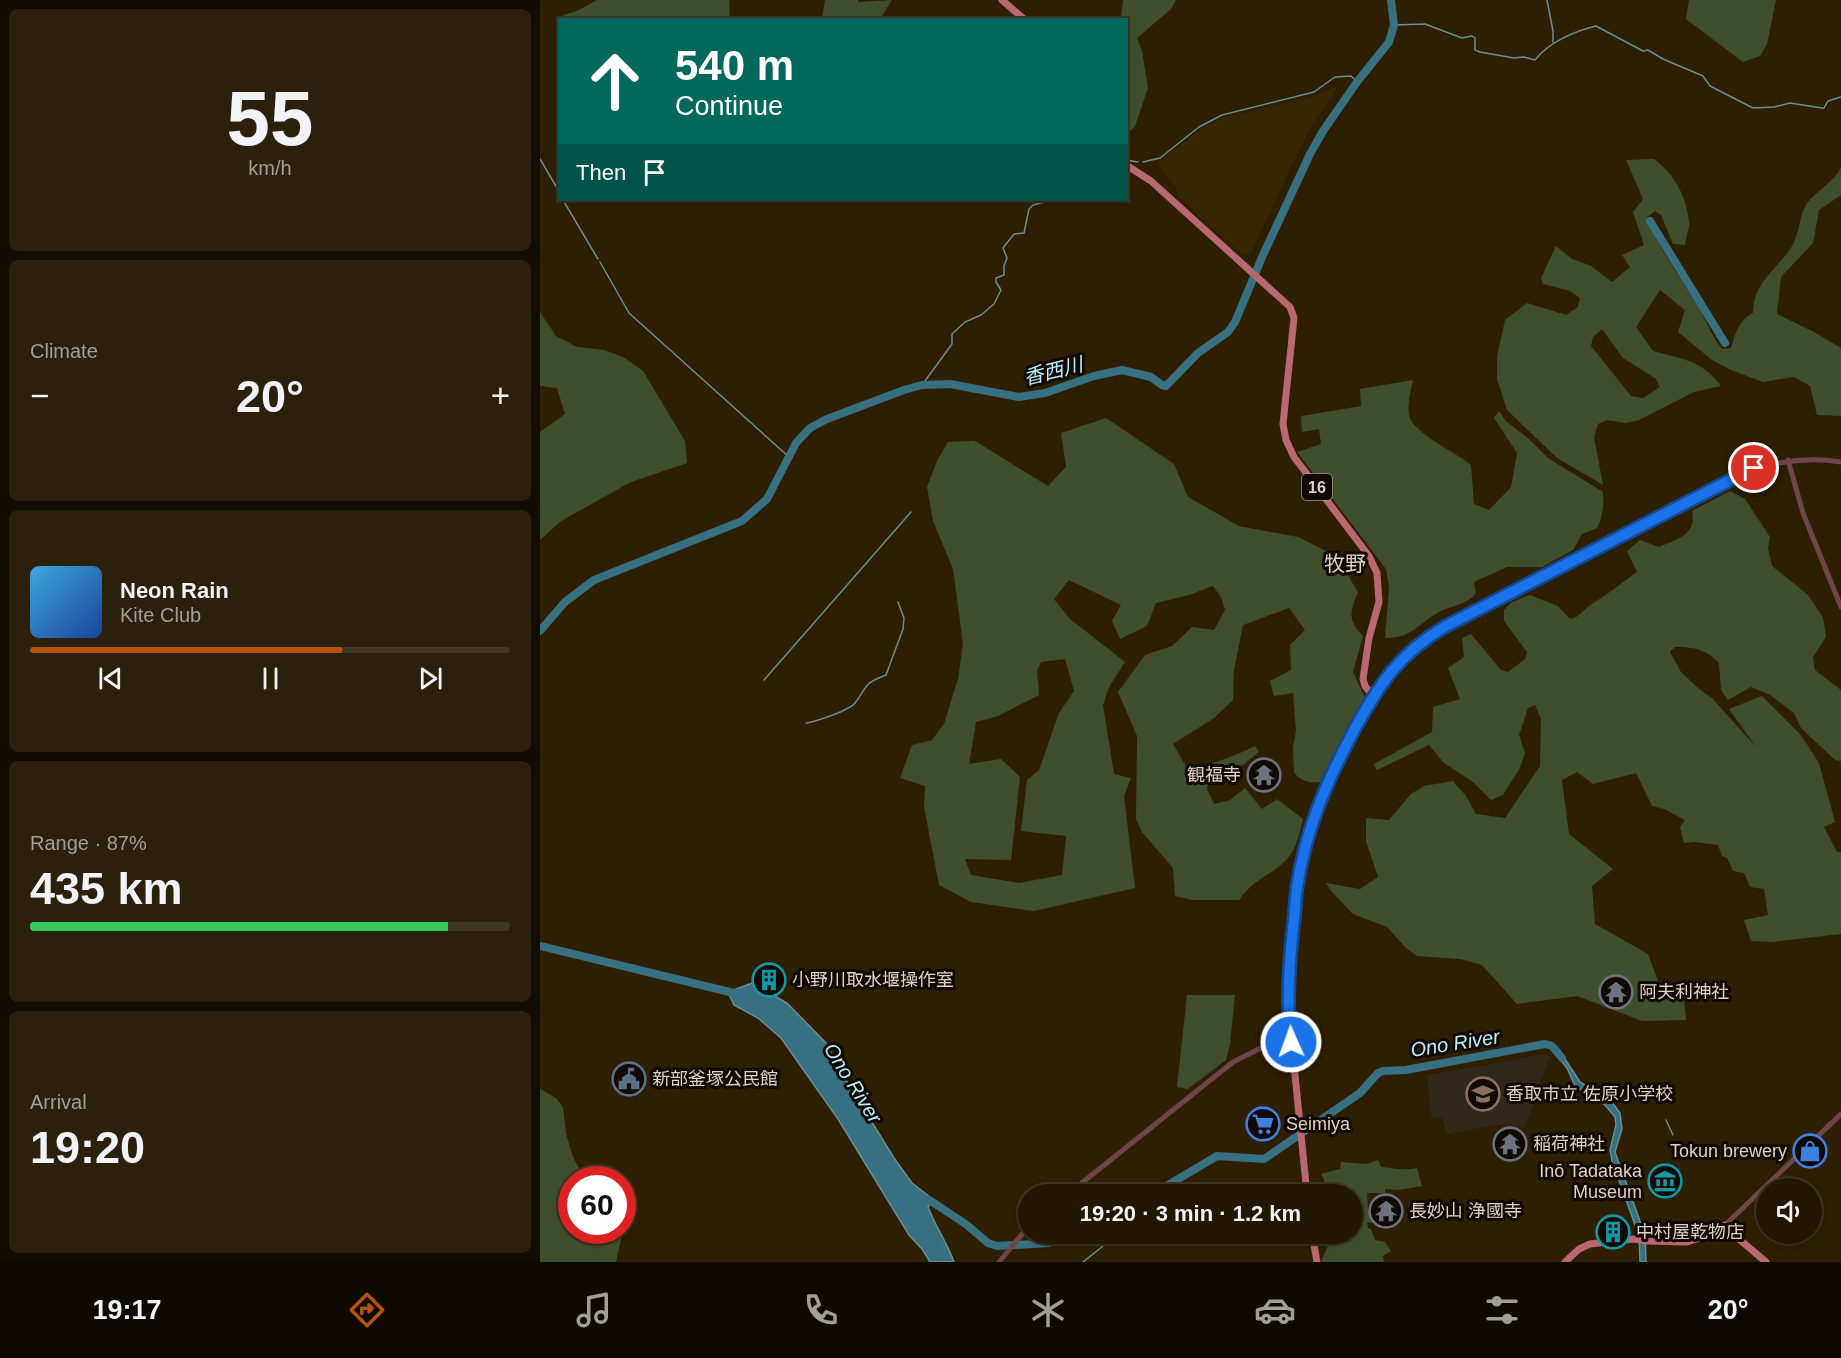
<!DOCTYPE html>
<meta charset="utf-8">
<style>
:root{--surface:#221702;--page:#2a200c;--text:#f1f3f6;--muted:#a29f99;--line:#3f3624;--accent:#b45309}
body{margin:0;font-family:Helvetica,"Noto Sans JP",sans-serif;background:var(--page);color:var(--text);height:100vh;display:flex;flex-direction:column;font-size:22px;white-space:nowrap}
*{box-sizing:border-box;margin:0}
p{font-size:20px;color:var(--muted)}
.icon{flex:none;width:33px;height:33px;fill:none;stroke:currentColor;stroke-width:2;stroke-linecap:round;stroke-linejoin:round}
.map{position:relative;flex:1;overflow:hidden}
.sheet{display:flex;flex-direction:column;gap:9px;padding:9px;background:#130d01;width:540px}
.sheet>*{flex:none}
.top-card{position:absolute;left:18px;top:18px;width:570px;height:183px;border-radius:0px;box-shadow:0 2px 4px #0004,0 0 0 2px var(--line);background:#00695c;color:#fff;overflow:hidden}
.controls{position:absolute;left:1216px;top:1178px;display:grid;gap:12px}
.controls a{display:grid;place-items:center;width:66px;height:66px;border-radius:50%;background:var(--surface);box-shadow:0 2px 4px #0004,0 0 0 2px var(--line);font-size:30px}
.speed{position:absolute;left:18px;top:1166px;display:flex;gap:12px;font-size:30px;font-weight:700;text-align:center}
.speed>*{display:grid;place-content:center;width:78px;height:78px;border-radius:50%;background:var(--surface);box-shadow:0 2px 4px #0004,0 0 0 2px var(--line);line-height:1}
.speed .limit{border:9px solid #d22;background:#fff;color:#111}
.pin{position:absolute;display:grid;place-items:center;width:51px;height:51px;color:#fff;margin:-26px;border:3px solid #fff;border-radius:50%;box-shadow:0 2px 6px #0007}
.me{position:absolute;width:66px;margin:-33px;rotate:358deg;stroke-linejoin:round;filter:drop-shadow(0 0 4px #0008)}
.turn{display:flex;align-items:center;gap:21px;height:126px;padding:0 18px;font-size:27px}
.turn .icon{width:78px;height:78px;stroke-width:2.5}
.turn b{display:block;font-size:42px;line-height:51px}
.then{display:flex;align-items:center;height:57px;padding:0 18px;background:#0003;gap:12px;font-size:22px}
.big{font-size:45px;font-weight:700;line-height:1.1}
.sheet .card{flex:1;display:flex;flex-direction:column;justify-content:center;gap:9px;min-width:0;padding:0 21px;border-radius:9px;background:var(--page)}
.sheet .dial{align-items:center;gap:0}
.dial b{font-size:78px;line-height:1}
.song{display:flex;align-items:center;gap:18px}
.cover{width:72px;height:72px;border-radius:9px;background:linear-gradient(135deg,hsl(200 70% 55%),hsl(220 70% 35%))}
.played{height:6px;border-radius:3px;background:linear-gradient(90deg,var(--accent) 65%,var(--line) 65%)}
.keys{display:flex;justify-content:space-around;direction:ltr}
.heat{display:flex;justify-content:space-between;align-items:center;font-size:33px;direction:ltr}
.charge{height:9px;border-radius:4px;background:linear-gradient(90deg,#34c759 87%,var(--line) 0)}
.trip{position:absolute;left:478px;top:1184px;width:345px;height:60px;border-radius:30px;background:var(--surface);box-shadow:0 2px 4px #0004,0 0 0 2px var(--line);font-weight:700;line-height:60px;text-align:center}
.tab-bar{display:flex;height:96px;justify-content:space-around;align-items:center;background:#0e0901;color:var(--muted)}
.tab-bar .icon{width:42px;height:42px}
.tab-bar .active{color:var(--accent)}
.tab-bar b{font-size:27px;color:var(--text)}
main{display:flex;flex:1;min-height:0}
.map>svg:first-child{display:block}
.built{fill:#382600}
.education{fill:#302818}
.green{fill:#3f4f2e;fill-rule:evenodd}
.water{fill:#377081;stroke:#698e95;stroke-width:1.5}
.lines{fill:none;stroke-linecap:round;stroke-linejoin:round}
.stream{stroke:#698e95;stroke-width:1.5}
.river{stroke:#377081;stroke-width:8}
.tertiary{stroke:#6e464a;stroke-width:5}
.primary{stroke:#b96771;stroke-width:7}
.route-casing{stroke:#114b97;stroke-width:15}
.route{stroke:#1a73e8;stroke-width:10}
.labels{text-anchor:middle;stroke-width:6;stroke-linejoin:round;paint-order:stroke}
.shield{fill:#110a02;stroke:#a09789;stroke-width:1.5}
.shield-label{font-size:16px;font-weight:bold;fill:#ddd3c3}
.poi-label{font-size:18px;fill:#ddd3c3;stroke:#110a02;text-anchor:start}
.water-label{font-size:20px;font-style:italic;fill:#baedfd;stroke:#110a02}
.quarter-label{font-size:21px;fill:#ddd3c3;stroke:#110a02}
</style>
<main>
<section class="sheet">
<div class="card dial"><b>55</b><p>km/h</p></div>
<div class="card"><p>Climate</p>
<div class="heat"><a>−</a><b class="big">20°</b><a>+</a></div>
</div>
<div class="card">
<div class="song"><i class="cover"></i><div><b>Neon Rain</b><p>Kite Club</p></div></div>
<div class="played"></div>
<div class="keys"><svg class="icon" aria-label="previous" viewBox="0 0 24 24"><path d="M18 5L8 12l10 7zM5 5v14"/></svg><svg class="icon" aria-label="pause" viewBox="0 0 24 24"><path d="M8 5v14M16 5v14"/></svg><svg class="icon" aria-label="next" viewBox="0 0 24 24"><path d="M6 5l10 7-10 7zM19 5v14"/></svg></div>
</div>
<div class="card"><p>Range · 87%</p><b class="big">435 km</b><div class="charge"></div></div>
<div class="card"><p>Arrival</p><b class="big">19:20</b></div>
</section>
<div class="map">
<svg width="1301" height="1262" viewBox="0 0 1301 1262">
<rect width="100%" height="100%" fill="#2e1f02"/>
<!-- built -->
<polygon class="built" points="798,86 772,125 749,171 711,253 703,255 638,197 637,189 617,163 667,125 684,118 778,95"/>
<!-- education -->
<polygon class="education" points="1000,1054 1010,1056 985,1128 968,1125 951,1126 907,1134 902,1117 891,1118 887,1075 959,1063"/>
<!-- green -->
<g class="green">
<polygon points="57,0 189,0 190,19 20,19 23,15 37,11"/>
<polygon points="285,0 318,0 318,2 352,0 340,19 282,19"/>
<polygon points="583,0 636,0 631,9 597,38 602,51 608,88 595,126 587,134 586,20 581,19"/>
<polygon points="1149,0 1236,0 1227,44 1220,56 1203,62 1146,19"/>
<path d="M1114,159C1134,174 1146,195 1149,221C1150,228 1146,237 1145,245L1133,244L1121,215L1115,211L1106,218C1120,251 1141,278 1159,308C1167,322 1172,337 1182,349L1191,348C1196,332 1198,321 1213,313C1213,282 1237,270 1252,246C1260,233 1259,213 1268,202C1279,189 1293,182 1301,168V195L1279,210L1273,243L1241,277L1237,314L1274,332L1301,348V416L1277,415L1270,386L1254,377L1223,382L1191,370L1172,360L1138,332L1145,310L1120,290L1096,327L1113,351C1142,359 1162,360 1181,386L1154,392L1099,420L1086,423L1067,420L1058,424L1054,437L1063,485L1017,458L967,410L957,379V356L965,320L987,303L1026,315L1038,307L1040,298L1030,291L1003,284L1001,278L1016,246L1032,259L1051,266L1072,282L1090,267L1082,255L1104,245L1093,212L1103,199L1086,160ZM1062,329L1083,358L1116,379L1120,387L1103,398L1091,396L1051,346L1053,337Z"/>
<polygon points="0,312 16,336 37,347 64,350 83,357 103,371 145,441 147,463 91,482 21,521 0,540 0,432 25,414 17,388 0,386"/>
<path d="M873,380C871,391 866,407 870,418C877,435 917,453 931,465L934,504L949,510L971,487L977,453L954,418L959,411L966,421L989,439L1008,458L1063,492C1064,506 1063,516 1057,528L1042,534L1033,550L1002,567H967L934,582L936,593C928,605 912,605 899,612C879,623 871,639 845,638L849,588L846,569L757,452L781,444L779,429L762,432L761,416L821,406L820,389Z"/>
<path d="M566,418L634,464L648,497L699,526L758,537L790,553L807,574L818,592C810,613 807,619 823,636L813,672L825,698L780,782C769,783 763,782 754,773L753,747L756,731L753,693L734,696L730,681L751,670L750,645L765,630L749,608L703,625L694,670L693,700L674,718L633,744L647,768C673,765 692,757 715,746L719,752L693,773H671L667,789L674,804L690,800L705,788L722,809L737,799L763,819C760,831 757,848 748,858C733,875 714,878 699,900H652L635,896L633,868L602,832L596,819L597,736L578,692L605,655L632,646L652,627L674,630L685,610L681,597L673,586L649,595L616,603L607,626L580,639L572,621L581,605L529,580L514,599L530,619L585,662L569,687L563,705L574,774L591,778L584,796L595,888L494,911L431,902L399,885L384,807L385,786L360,778L372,745L392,740L404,724L418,679L423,644L413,569L393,521L387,487L397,461L408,442L435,441L508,486L526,467L521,433ZM525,659L534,691L519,713L499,770L487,780L481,831L526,836L522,875L479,883L431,875L425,859L471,860L480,777L461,759L429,764L436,722L458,716L499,695L497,670L501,662Z"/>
<path d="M1190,491L1205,499L1230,537L1228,548L1232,566L1267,594L1283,617L1286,637L1273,657L1275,670L1301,690V761L1295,760L1261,728L1254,713L1230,695L1211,687L1188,700L1181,690L1179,663C1166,649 1153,647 1135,647L1130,652L1141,672L1158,688L1172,698L1216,747L1189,709L1222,696L1261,735L1279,763L1295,822L1284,827L1297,852H1301V934L1232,942L1211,941L1204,920L1228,915L1224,889L1210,887L1204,873L1193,871L1187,858L1182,856L1178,845L1155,842L1144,843L1140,827L1145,820L1124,809L1112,806L1096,773L1053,784L1037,772L1022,780L1029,834L1073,869L1052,886L1055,924L1108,954L1119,984L1143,986L1146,1020L1102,1021L1037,996L977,1004L942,965L920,959L877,956L866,948L847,927L813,914L791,891L786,883L820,889L838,877L826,841V818L849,820L871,794L884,786L913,781L926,796L936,814L965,818L1000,766L1001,719L995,705L988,708L979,735L985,753L980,768L963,795L951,800L933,782L904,763L889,745L837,770L834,764L892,732L893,707L920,699L908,668L924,657L922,638L931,634L961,670L968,672L985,659L987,652L964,621V610L972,602L990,595L1018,606L1030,619C1039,618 1042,611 1049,606C1066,595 1081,584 1097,572L1087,551L1100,540L1119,547C1137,539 1157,535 1152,511Z"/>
<polygon points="647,995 695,995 690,1044 686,1060 648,1089 637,1087"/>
<polygon points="0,1089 16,1098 23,1107 26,1134 33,1157 45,1179 32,1179 32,1230 82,1230 83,1222 84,1226 76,1262 0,1262"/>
<path d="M838,1160L841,1167C856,1168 859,1171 877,1168L882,1186L859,1190L845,1189V1193H827L828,1211H833V1222L827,1223L828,1228L831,1229L835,1240L845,1242L851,1251L843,1256L844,1262H781L789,1243L794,1244L797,1233H813V1194H787V1191H784V1179L781,1174L800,1169L801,1162L827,1164Z"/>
</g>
<!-- water -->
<g class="water">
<path d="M212,983L247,1003L286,1043L301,1072L354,1158L372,1183L394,1200L388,1207C395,1226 407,1242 414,1262H390L382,1249L369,1235L298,1119L241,1038L218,1018L194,1005L188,992Z"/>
<polygon points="1017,1047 1040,1082 1072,1102 1080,1113 1082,1129 1075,1152 1105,1235 1106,1262 1100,1262 1099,1236 1072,1161 1070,1150 1076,1125 1075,1117 1065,1105 1035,1086 1027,1068 1015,1053"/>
</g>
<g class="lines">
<!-- stream -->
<g class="stream">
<polyline points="1007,0 1013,31 1013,42"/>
<path d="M854,25L885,24L922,38L932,36L935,38V50L940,52L974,58L984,57L995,60C1009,42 1035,31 1056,26L1103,51L1108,50L1123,59L1163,76L1170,86L1213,108L1234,107L1250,103L1282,108H1284L1288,101L1301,97"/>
<polyline points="0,159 20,193"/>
<polyline points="586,160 598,162"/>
<polyline points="603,162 620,158 659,127 682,115 774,92 795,77 811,76 817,82"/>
<polyline points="23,200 58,259"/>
<polyline points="526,200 530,200"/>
<polyline points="60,262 89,313 249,457"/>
<polyline points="382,385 412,344 412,334 425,322 441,315 454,304 461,290 456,282 456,278 464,275 464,266 467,258 463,248 474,234 484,233 489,209 493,205 512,200"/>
<polyline points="224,680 371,512"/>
<path d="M266,723C275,722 310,710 315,703C329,685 321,685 346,675L363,629L364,618L358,602"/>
<polyline points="1126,1120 1133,1135"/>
<polyline points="1045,1191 1069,1189"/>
<polyline points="543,1262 568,1242"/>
</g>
<!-- river -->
<g class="river">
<polyline points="1110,221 1185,343"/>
<polyline points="0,631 25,602 54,580 202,521 227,499 256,443 270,428 287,419 364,390 382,385 410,384 479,397 505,393 554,376 582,370 611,377 622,385 626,386 658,353 688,332 695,322 723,255 770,154 783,131 817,82 849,42 854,25 851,0"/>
<polyline points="0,946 198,994"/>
<polyline points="613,1194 677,1156 724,1159 820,1093 838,1073 843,1071 866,1070 1005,1044 1012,1046 1022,1058"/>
<polyline points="383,1199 391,1201 427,1225 448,1243 457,1246 509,1243 536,1233"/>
</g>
<!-- tertiary -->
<g class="tertiary">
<polyline points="1248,460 1263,513 1301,607"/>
<path d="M833,696C851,669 870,651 895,632L1193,478C1228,462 1262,456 1301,462"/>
<polyline points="528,1194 693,1062 725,1046 750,1038"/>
<polyline points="1185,1225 1301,1114"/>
<polyline points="459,1262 489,1226"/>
</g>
<!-- primary -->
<g class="primary">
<polyline points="462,0 485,20"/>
<polyline points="586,165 611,181 750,307 754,318 743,424 746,440 754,457 829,556 837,573 839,602 829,638 823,679 825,686 833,696 783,792 767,836 757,885 750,961 750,1025 767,1194"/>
<polyline points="772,1233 777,1262"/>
<polyline points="1025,1262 1039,1249 1050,1244 1094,1239 1107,1241 1147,1242 1160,1238 1185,1225 1193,1234 1226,1262"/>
</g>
</g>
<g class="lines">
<defs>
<path id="route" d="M751,1042C746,1005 749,965 753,928C755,915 755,901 757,887C765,832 786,783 812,734C838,686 858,654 906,626L1214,468"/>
</defs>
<!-- route casing -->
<use href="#route" class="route-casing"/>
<!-- route -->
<use href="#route" class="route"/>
</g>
<!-- icons -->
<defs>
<symbol id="temple-ring" viewBox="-11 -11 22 22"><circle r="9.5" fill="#110a02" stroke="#6b7280" stroke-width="1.5"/><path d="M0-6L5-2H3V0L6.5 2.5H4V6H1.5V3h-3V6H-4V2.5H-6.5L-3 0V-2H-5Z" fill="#6b7280"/></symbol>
<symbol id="building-ring" viewBox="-11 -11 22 22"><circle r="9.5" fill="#110a02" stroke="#0f9aa8" stroke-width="1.5"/><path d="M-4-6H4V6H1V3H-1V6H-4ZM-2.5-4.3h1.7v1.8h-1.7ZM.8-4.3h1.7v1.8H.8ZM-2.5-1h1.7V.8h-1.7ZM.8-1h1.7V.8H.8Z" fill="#0f9aa8"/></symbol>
<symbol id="civic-ring" viewBox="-11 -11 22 22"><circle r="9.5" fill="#110a02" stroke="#5c6f8a" stroke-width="1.5"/><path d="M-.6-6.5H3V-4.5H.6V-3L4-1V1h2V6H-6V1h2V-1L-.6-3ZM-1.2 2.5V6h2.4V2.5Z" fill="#5c6f8a"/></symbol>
<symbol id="school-ring" viewBox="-11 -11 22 22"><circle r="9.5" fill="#110a02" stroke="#8d6e63" stroke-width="1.5"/><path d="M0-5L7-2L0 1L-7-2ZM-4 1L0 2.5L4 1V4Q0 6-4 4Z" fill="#8d6e63"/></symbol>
<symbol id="supermarket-ring" viewBox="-11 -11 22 22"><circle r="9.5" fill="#110a02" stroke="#3f7fe0" stroke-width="1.5"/><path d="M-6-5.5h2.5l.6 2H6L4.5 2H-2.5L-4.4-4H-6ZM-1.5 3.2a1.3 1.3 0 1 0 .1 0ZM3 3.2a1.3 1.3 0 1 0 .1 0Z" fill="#3f7fe0"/></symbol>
<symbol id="shop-ring" viewBox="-11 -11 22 22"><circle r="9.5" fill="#110a02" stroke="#3f7fe0" stroke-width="1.5"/><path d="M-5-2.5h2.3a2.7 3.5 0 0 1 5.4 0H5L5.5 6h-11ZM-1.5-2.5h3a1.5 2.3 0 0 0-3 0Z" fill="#3f7fe0"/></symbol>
<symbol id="museum-ring" viewBox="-11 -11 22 22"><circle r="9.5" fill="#110a02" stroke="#0f9aa8" stroke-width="1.5"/><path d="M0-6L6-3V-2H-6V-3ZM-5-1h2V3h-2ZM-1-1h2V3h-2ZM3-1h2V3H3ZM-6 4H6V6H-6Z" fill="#0f9aa8"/></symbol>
</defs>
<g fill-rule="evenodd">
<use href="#temple-ring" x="705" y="756" width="38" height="38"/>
<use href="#building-ring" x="210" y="961" width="38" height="38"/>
<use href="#temple-ring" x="1057" y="973" width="38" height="38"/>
<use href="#civic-ring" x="70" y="1060" width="38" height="38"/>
<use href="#school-ring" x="924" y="1075" width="38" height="38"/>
<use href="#supermarket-ring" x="704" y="1105" width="38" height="38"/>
<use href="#temple-ring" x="951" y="1125" width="38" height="38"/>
<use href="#shop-ring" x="1251" y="1132" width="38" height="38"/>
<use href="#museum-ring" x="1106" y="1162" width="38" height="38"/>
<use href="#temple-ring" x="827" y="1192" width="38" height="38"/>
<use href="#building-ring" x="1054" y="1213" width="38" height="38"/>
</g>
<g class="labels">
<!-- shield labels -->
<rect class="shield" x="762" y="474" width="30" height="26" rx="4.5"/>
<g class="shield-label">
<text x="777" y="493">16</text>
</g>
<!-- poi labels -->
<g class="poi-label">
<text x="701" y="781" text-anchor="end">観福寺</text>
<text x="252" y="986">小野川取水堰操作室</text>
<text x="1099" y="998">阿夫利神社</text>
<text x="112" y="1085">新部釜塚公民館</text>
<text x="966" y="1100">香取市立 佐原小学校</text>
<text x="746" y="1130">Seimiya</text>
<text x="993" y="1150">稲荷神社</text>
<text x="1247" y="1157" text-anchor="end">Tokun brewery</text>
<text x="1102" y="1177" text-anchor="end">Inō Tadataka<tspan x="1102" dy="21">Museum</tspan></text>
<text x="869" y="1217">長妙山 浄國寺</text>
<text x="1096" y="1238">中村屋乾物店</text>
</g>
<!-- water labels -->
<g class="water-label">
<text transform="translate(513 371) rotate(-14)" y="7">香西川</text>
<text transform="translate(915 1043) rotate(-9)" y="7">Ono River</text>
<text transform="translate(313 1083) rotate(58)" y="7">Ono River</text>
</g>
<!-- quarter labels -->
<g class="quarter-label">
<text x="805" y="571">牧野</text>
</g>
</g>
</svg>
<div class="controls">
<a><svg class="icon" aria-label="sound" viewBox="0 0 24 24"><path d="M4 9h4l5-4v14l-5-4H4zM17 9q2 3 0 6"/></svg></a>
</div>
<div class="speed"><div class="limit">60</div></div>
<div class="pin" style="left:1214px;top:468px;background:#d93025"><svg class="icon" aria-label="arrive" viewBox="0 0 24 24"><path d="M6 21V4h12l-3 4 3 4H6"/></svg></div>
<svg class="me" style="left:751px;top:1042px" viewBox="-20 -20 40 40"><circle r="17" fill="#1a73e8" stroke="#fff" stroke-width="3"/><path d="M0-11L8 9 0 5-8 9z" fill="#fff"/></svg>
<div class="trip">19:20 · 3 min · 1.2 km</div>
<div class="top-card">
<div class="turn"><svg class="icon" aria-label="ahead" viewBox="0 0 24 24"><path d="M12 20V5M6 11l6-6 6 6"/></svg><div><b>540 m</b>Continue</div></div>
<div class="then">Then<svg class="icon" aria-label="arrive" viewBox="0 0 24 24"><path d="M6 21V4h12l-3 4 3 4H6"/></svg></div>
</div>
</div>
</main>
<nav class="tab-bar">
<b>19:17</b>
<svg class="icon active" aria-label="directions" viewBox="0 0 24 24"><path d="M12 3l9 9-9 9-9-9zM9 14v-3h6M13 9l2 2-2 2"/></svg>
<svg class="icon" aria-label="music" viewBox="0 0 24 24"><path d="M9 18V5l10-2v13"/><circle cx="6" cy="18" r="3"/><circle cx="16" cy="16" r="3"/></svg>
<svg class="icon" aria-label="phone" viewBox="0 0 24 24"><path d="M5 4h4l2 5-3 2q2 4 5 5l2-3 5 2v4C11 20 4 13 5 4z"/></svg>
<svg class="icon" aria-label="climate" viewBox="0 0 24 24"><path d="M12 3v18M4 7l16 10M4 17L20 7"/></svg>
<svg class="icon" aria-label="car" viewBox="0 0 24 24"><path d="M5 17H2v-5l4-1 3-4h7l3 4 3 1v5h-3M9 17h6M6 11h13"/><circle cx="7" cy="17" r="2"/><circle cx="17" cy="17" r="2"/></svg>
<svg class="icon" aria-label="filters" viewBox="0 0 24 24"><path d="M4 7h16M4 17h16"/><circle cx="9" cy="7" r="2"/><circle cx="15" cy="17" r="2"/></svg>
<b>20°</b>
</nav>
